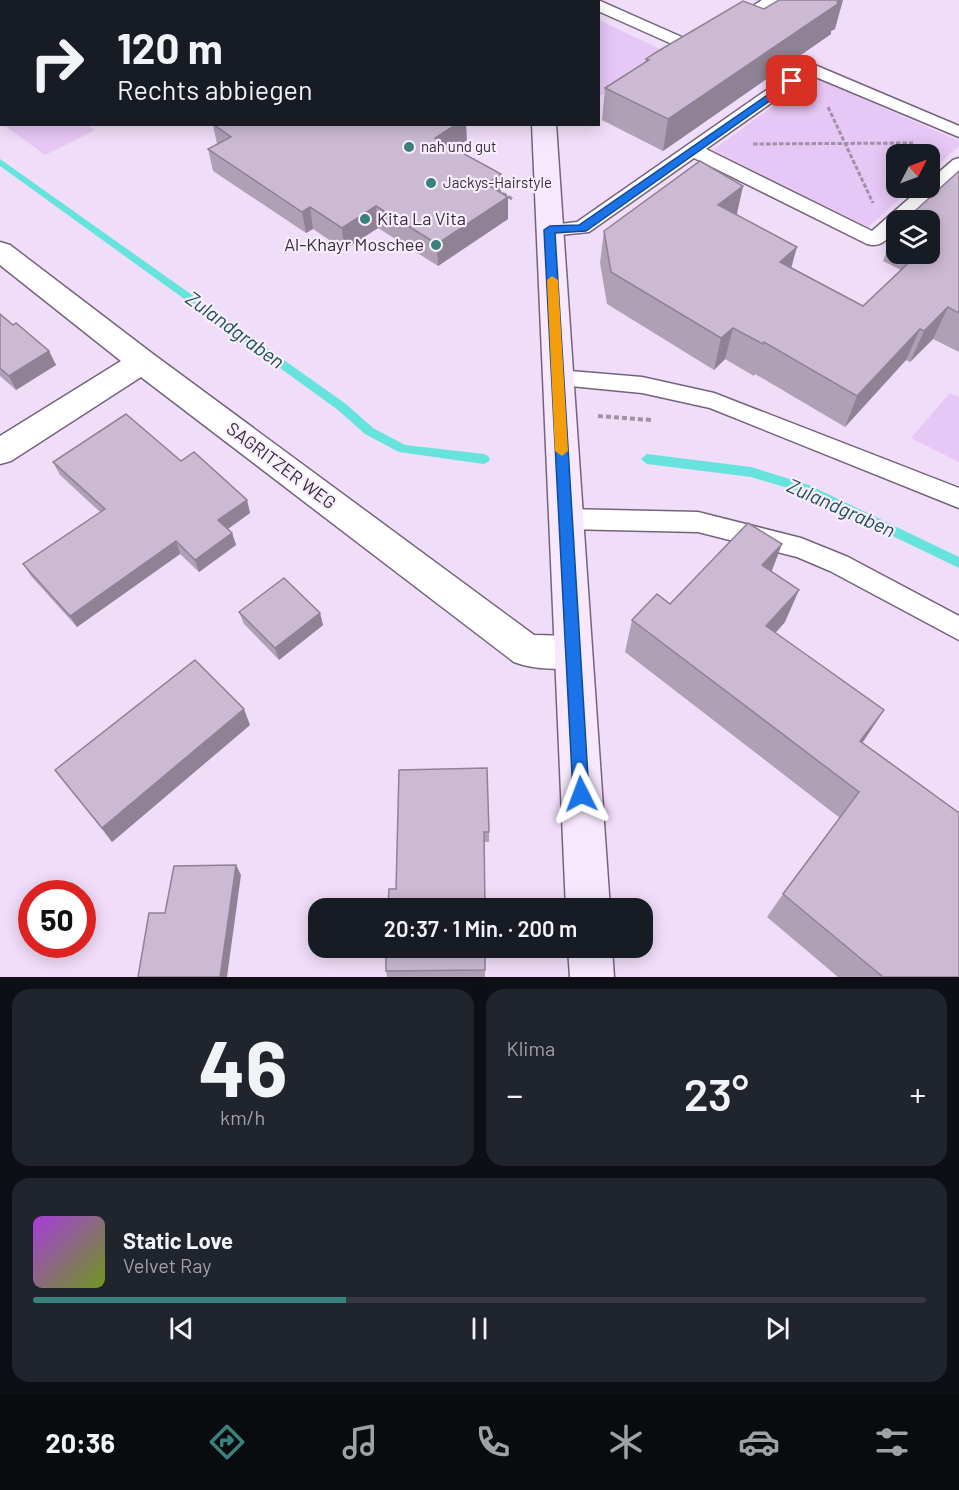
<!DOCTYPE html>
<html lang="de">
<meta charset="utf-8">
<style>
:root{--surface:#171b24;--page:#20242c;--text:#f1f3f6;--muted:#9ea1a6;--line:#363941;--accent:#39817d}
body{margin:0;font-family:Barlow,sans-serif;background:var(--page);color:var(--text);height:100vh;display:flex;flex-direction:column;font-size:22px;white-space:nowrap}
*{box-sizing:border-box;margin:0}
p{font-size:20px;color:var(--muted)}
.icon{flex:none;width:33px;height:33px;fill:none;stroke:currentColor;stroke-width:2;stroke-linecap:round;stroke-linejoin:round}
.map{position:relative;height:977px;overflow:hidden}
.panel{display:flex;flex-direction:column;gap:12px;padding:12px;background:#0d0f14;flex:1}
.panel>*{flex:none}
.hud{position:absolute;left:0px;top:0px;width:600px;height:126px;box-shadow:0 3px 15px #0003;background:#171b24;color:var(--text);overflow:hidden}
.needle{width:39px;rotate:48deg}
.controls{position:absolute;left:886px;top:144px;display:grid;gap:12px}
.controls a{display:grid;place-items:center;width:54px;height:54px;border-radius:12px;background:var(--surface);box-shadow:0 3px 15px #0003;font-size:30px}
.speed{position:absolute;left:18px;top:880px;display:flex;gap:12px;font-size:30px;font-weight:700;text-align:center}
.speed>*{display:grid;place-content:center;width:78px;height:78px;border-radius:50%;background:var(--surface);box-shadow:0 3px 15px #0003;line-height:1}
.speed .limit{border:9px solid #d22;background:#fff;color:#111}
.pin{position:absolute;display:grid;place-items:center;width:51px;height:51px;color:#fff;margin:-26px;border-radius:12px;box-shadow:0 3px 9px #0006}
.me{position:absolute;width:66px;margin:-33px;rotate:357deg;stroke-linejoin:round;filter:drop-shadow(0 0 4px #0008)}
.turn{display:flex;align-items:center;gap:21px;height:126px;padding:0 18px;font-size:27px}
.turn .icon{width:78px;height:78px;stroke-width:2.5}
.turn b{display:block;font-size:42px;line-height:51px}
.big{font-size:45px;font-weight:600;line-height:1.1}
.panel .card{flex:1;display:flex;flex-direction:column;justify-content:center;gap:9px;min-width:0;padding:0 21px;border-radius:18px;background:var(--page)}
.panel .dial{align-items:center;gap:0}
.dial b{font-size:78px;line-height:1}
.song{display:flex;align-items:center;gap:18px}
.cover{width:72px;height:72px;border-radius:9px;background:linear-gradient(135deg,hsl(280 70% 55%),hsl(80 70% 35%))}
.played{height:6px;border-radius:3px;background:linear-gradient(90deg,var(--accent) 35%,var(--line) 35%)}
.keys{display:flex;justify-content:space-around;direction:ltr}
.heat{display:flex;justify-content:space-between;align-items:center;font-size:33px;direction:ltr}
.panel .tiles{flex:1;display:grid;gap:12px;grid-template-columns:1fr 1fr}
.card:last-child{grid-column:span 2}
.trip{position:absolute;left:308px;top:898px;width:345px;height:60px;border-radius:18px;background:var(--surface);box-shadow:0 3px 15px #0003;font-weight:600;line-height:60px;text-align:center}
.dock{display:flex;height:96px;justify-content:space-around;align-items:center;background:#090b0e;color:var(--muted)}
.dock .icon{width:42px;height:42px}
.dock .current{color:var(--accent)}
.dock b{font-size:27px;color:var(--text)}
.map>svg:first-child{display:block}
.green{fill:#e7c7f5}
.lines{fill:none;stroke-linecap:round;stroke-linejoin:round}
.stream{fill:#67e3dd;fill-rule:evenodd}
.service-casing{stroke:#74647b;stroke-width:3}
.minor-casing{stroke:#74647b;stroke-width:3}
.secondary-casing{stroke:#74647b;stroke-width:3}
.path-far1{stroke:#a092a7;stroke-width:3;stroke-dasharray:4.5 2;stroke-linecap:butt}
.path{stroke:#a092a7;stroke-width:4;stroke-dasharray:5 3;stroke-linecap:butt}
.service{fill:#fff;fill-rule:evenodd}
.minor{fill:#fff;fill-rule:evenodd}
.secondary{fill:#f7e8fd;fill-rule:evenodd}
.wall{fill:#afa0b6}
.shaded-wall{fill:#8f8294}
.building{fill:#ccbad4;stroke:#8f8294;stroke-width:1.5}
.route{fill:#1a73e8;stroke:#114b97;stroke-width:1.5}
.slow{fill:#f59e0b}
.poi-dot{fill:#39817d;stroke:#f9eefe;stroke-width:2}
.labels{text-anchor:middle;stroke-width:4.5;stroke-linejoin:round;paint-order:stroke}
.far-poi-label{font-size:15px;fill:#352d38;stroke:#f9eefe;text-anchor:start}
.poi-label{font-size:18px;fill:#352d38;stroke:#f9eefe;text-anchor:start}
.street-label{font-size:18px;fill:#352d38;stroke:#f9eefe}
.water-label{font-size:20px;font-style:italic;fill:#1b514f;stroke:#f9eefe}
</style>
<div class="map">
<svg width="959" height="977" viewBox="0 0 959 977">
<rect width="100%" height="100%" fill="#f0ddf9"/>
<!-- green -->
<g class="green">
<polygon points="599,20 670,54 599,97"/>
<polygon points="813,77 959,141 959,146 930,172 930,154 897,154 897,188 912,188 868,227 713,150"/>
<polygon points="4,125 87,125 95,130 45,155"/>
<polygon points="950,393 959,397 959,462 911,438"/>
</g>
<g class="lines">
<!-- stream -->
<g class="stream">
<polygon points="0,159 346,404 373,428 405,445 484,454 488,456 490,459 488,462 484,464 399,452 365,434 338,410 0,166"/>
<polygon points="647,454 751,467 809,485 959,557 959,568 801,492 751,477 647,464 641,459"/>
</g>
<defs>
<g id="service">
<polygon points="464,0 482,0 483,2 465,2"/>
<polygon points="598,0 702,46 704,49 696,54 690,52 598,11 598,2 593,2"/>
<polygon points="762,0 781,0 740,28 728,28 726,25 728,22"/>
<polygon points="0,2 2,3 2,13 0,12"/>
<path d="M810,63L959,126V137L811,75L706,149L872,231L921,188H930V180L953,160L959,158V174L907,220H897V230C887,239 881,248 867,244L694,158L589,232L550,236L543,234L540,230L543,226L577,222L804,64Z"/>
<rect x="0" y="78" width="2" height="11"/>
<polygon points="558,370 642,377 714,393 959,488 959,508 710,408 642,393 550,384 547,378 550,372"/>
<polygon points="565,509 698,512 801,538 848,557 959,616 959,640 830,571 797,557 698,532 565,529 556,526 553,519 556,512"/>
</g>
<path id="minor" d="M0,242L10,245L153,354L534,635L572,636L585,640L590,652L585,664C564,671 535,670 514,662L141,377L11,461L0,464V436L121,361L0,265Z"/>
<g id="secondary">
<rect x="527" y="0" width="22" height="2"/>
<polygon points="532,124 556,124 610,909 566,909"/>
<polygon points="568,948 612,948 614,977 570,977"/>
</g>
</defs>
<!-- service casing -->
<use href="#service" class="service-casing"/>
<!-- minor casing -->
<use href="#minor" class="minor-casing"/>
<!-- secondary casing -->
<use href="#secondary" class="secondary-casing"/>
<!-- path-far1 -->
<g class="path-far1">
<polyline points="828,107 873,203"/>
<polyline points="753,144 913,143"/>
<polyline points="497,190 514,200"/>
</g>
<!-- path -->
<polyline class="path" points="598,416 651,420"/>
<!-- service -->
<use href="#service" class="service"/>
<!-- minor -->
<use href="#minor" class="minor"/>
<!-- secondary -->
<use href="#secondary" class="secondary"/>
</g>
<!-- wall -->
<g class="wall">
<polygon points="32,0 164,0 167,2 34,2"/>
<polygon points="309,0 426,0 429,2 312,2"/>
<polygon points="764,9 835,29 831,31 831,34 663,151 602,120 605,88 645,63 646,59"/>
<polygon points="213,125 467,140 454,148 501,174 500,192 508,219 438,266 378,228 344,250 313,229 306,233 213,171 208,149 217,144"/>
<polygon points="959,171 959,352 933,339 910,362 906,360 845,427 755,374 754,376 725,359 714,370 607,304 600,263 604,231 743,186 736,215 791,267 863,306 901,270 883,261 896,229 897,227 897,254 930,254"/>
<polygon points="0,314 13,325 49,351 56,365 16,390 0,376"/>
<polygon points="181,461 247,500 250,513 228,529 232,533 236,545 199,572 180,554 77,627 31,576 23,564 100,512 60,475 53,462"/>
<polygon points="782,544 771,572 785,622 775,633 884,710 862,743 959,977 838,977 767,917 783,894 840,818 625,652 632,620 670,604"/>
<polygon points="239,612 320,613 323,625 279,660 244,624"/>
<polygon points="250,725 112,842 55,770"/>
<polygon points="399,770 489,832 489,842 484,842 396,889"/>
<polygon points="485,948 485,977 387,977 386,971"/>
</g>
<!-- shaded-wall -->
<g class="shaded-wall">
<polygon points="840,0 843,0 835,29 831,31 831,34 663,151 668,119"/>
<polygon points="457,124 466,124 467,140 436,159 435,138"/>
<polygon points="501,174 500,196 486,184"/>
<polygon points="743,186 736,218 718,205"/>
<polygon points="508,197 508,219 438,266 437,244"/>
<polygon points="376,206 378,228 344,250 342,228"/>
<polygon points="310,207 313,229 306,233 302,212"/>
<polygon points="797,247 788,279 780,262"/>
<polygon points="948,307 933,339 910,362 924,331"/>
<polygon points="733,328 725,359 714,370 721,338"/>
<polygon points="920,329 906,360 845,427 857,396"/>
<polygon points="49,351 56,365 16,390 9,376"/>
<polygon points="247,500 250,513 222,533 218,520"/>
<polygon points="232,533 236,545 199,572 195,560"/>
<polygon points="176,541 180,554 77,627 70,616"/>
<polygon points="782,544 769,578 762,565"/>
<polygon points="799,590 785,622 753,658 766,626"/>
<polygon points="320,613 323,625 279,660 275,648"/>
<polygon points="244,709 250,725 112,842 102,828"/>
<polygon points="884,710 865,739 842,769 860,741"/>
<polygon points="236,865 241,875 227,977 220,977"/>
</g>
<!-- building -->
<g class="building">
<polygon points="63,0 164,0 167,2 66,2"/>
<polygon points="350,0 426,0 429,2 353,2"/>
<polygon points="779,0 840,0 837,2 839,3 668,119 605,88 649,60 646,59 655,53 743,1 764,9"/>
<polygon points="213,124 457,124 435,138 501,174 486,184 508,197 437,244 376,206 342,228 310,207 302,212 208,149 231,137"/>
<polygon points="700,161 743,186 718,205 797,247 780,262 863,306 918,254 930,254 930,220 905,220 959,171 959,313 948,307 924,331 920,329 857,396 764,342 763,344 733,328 721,338 611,272 604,231"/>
<polygon points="0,314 13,325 16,323 49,351 9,376 0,368"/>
<polygon points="126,414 181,461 194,452 247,500 218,520 232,533 195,560 176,541 70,616 23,564 105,509 53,462"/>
<polygon points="748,523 782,544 762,565 799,590 766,626 884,710 860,741 959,813 959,977 883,977 783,894 859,792 632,620 657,594 670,604"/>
<polygon points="284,578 320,613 275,648 239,612"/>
<polygon points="195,660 244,709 102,828 55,770"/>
<polygon points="487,768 489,832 484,832 485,909 388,909 389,889 396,889 399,770"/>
<polygon points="236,865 220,977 138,977 149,913 165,913 174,866"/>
<polygon points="386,948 485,948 485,970 386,971"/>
</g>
<!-- route -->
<polygon class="route" points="792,78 797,81 795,83 586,231 555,233 589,794 587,799 581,802 575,799 573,794 544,230 550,226 579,225"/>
<!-- slow -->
<polygon class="slow" points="552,276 558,280 568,451 562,456 555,451 547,280"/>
<!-- markers -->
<g class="poi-dot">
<circle cx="409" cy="147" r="6"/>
<circle cx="431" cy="183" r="6"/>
<circle cx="365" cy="219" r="6"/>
<circle cx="436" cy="245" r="6"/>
</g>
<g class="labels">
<!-- far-poi labels -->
<g class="far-poi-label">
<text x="421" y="152">nah und gut</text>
<text x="443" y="188">Jackys-Hairstyle</text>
</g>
<!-- poi labels -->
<g class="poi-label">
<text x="377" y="225">Kita La Vita</text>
<text x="424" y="251" text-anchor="end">Al-Khayr Moschee</text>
</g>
<!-- street labels -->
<g class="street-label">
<text transform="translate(281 466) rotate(37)" y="6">SAGRITZER WEG</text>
</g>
<!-- water labels -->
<g class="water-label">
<text transform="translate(235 330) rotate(36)" y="7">Zulandgraben</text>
<text transform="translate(841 508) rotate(24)" y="7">Zulandgraben</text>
</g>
</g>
</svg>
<div class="controls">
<a><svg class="needle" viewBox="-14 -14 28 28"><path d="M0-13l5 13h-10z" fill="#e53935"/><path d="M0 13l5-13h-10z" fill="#9ea1a6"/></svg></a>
<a><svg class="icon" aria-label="layers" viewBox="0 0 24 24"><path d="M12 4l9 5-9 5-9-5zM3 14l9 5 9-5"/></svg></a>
</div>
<div class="speed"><div class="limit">50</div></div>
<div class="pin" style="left:792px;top:81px;background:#d93025"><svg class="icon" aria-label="arrive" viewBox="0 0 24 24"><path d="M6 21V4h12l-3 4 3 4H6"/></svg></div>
<svg class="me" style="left:581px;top:794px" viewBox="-20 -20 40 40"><path d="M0-17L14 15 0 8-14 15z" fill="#1a73e8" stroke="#fff" stroke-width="4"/></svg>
<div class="trip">20:37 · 1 Min. · 200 m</div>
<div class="hud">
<div class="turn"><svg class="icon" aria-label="right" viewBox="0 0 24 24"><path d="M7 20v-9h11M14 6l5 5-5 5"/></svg><div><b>120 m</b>Rechts abbiegen</div></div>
</div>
</div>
<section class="panel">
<div class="tiles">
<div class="card dial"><b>46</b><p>km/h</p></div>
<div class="card"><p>Klima</p>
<div class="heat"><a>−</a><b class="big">23°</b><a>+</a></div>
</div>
<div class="card">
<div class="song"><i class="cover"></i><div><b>Static Love</b><p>Velvet Ray</p></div></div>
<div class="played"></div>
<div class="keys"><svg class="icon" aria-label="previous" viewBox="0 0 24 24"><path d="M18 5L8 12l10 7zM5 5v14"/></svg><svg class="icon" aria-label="pause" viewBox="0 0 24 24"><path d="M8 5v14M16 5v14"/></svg><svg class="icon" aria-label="next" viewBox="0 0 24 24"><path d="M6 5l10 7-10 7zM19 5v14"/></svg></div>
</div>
</div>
</section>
<nav class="dock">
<b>20:36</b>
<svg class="icon current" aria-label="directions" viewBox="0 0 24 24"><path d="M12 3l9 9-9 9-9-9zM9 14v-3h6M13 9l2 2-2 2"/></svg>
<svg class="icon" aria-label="music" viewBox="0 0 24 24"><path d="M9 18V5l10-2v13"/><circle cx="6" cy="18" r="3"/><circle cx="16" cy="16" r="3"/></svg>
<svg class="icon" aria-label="phone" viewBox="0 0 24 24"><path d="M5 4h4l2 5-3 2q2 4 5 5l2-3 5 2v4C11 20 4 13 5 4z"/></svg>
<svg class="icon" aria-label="climate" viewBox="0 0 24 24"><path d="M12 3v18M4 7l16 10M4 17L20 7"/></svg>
<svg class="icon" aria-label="car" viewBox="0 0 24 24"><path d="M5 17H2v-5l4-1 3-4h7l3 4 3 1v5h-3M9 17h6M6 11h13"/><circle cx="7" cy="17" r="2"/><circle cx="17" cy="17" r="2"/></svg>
<svg class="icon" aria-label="filters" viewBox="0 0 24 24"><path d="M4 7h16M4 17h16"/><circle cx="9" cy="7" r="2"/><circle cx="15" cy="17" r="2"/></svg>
</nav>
